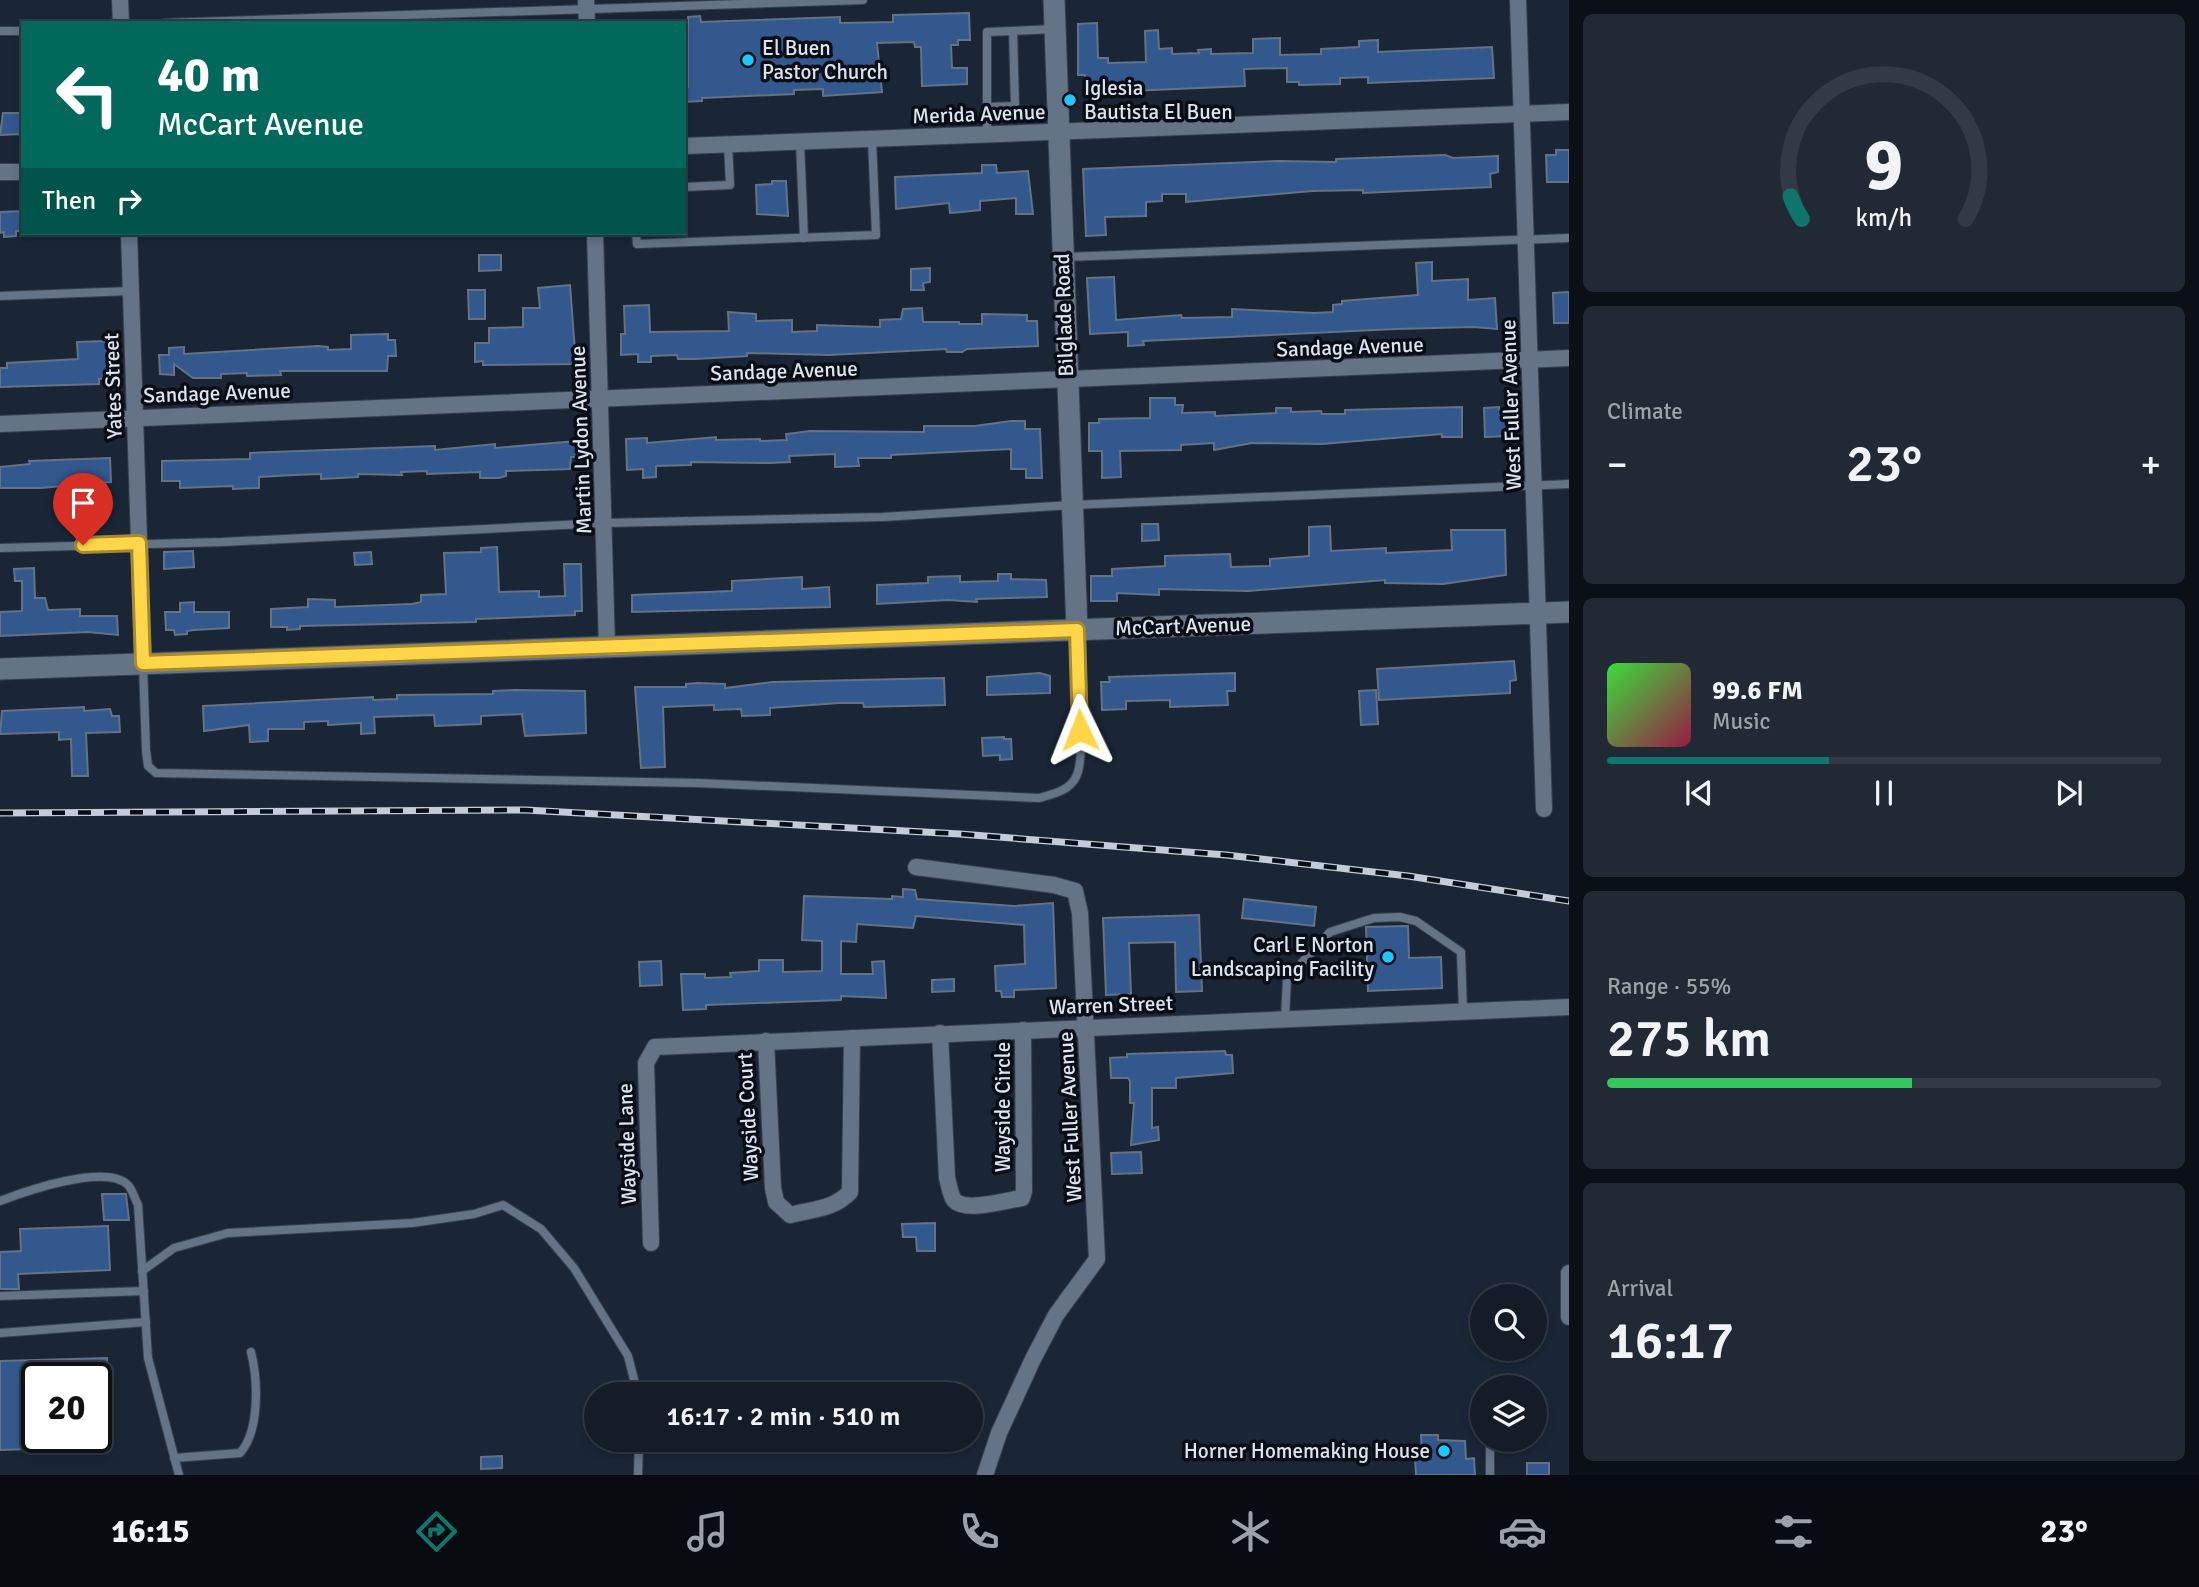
<!DOCTYPE html>
<meta charset="utf-8">
<style>
:root{--surface:#141c28;--page:#212934;--text:#f1f3f6;--muted:#9da1a8;--line:#333a45;--accent:#0f766e}
body{margin:0;font-family:Signika,sans-serif;background:var(--page);color:var(--text);height:100vh;display:flex;flex-direction:column;font-size:26px;white-space:nowrap}
*{box-sizing:border-box;margin:0}
p{font-size:23px;color:var(--muted)}
.icon{flex:none;width:38px;height:38px;fill:none;stroke:currentColor;stroke-width:2;stroke-linecap:round;stroke-linejoin:round}
.map{position:relative;flex:1;overflow:hidden}
.sheet{display:flex;flex-direction:column;gap:14px;padding:14px;background:#0b0f16;width:630px}
.sheet>*{flex:none}
.hud{position:absolute;left:21px;top:21px;width:665px;height:214px;border-radius:0px;box-shadow:0 4px 10px #0003,0 0 0 2px var(--line);background:#00695c;color:#fff;overflow:hidden}
.tools{position:absolute;left:1470px;top:1284px;display:grid;gap:14px}
.tools a{display:grid;place-items:center;width:77px;height:77px;border-radius:50%;background:var(--surface);box-shadow:0 4px 10px #0003,0 0 0 2px var(--line);font-size:35px}
.speed{position:absolute;left:21px;top:1362px;display:flex;gap:14px;font-size:35px;font-weight:700;text-align:center}
.speed>*{display:grid;place-content:center;width:91px;height:91px;border-radius:50%;background:var(--surface);box-shadow:0 4px 10px #0003,0 0 0 2px var(--line);line-height:1}
.speed .limit{border:4px solid #111;border-radius:10px;background:#fff;color:#111}
.pin{position:absolute;display:grid;place-items:center;width:60px;height:60px;color:#fff;margin:-72px -30px;border-radius:50% 50% 50% 0;rotate:-45deg;box-shadow:0 0 7px #0007}
.pin .icon{rotate:45deg}
.me{position:absolute;width:77px;margin:-38px;rotate:358deg;stroke-linejoin:round;filter:drop-shadow(0 0 5px #0008)}
.turn{display:flex;align-items:center;gap:24px;height:147px;padding:0 21px;font-size:32px}
.turn .icon{width:91px;height:91px;stroke-width:2.5}
.turn b{display:block;font-size:49px;line-height:60px}
.then{display:flex;align-items:center;height:66px;padding:0 21px;background:#0003;gap:14px;font-size:26px}
.big{font-size:52px;font-weight:600;line-height:1.1}
.sheet .card{flex:1;display:flex;flex-direction:column;justify-content:center;gap:10px;min-width:0;padding:0 24px;border-radius:10px;background:var(--page)}
.sheet .dial{align-items:center;gap:0}
.dial svg{height:182px;overflow:visible;fill:none;stroke:var(--line);stroke-width:7;stroke-linecap:round;text-anchor:middle}
.dial text{fill:var(--text);stroke:none}
.song{display:flex;align-items:center;gap:21px}
.cover{width:84px;height:84px;border-radius:10px;background:linear-gradient(135deg,hsl(120 70% 55%),hsl(340 70% 35%))}
.played{height:7px;border-radius:4px;background:linear-gradient(90deg,var(--accent) 40%,var(--line) 40%)}
.keys{display:flex;justify-content:space-around;direction:ltr}
.heat{display:flex;justify-content:space-between;align-items:center;font-size:38px;direction:ltr}
.charge{height:10px;border-radius:5px;background:linear-gradient(90deg,#34c759 55%,var(--line) 0)}
.trip{position:absolute;left:584px;top:1382px;width:399px;height:70px;border-radius:35px;background:var(--surface);box-shadow:0 4px 10px #0003,0 0 0 2px var(--line);font-weight:600;line-height:70px;text-align:center}
.dock{display:flex;height:112px;justify-content:space-around;align-items:center;background:#080b10;color:var(--muted)}
.dock .icon{width:49px;height:49px}
.dock .active{color:var(--accent)}
.dock b{font-size:32px;color:var(--text)}
main{display:flex;flex:1;min-height:0}
.map>svg:first-child{display:block}
.building{fill:#32588e;stroke:#647286;stroke-width:2}
.lines{fill:none;stroke-linecap:round;stroke-linejoin:round}
.lane-casing{stroke:#39414f;stroke-width:10}
.street-casing{stroke:#39414f;stroke-width:18}
.secondary-casing{stroke:#39414f;stroke-width:23}
.lane{stroke:#657387;stroke-width:8}
.street{stroke:#657387;stroke-width:16}
.secondary{stroke:#657387;stroke-width:21}
.rail-casing{stroke:#c3ccd7;stroke-width:7}
.rail{stroke:#090e16;stroke-width:4.5;stroke-dasharray:13;stroke-linecap:butt}
.route-casing{stroke:#a68a30;stroke-width:18}
.route{stroke:#ffd54a;stroke-width:12}
.poi-dot{fill:#1dc9fc;stroke:#090e16;stroke-width:2.5}
.labels{text-anchor:middle;stroke-width:7;stroke-linejoin:round;paint-order:stroke}
.poi-label{font-size:21px;fill:#dce4ef;stroke:#090e16;text-anchor:start}
.street-label{font-size:21px;fill:#dce4ef;stroke:#090e16}
</style>
<main>
<div class="map">
<svg width="1569" height="1475" viewBox="0 0 1569 1475">
<rect width="100%" height="100%" fill="#1a2636"/>
<!-- building -->
<g class="building">
<polygon points="969,13 970,40 958,40 958,45 951,45 952,68 967,68 967,84 922,86 921,47 915,47 914,42 877,43 882,92 823,96 823,89 794,90 794,94 702,98 702,101 684,102 684,87 688,87 688,17 700,16 701,22 840,17 840,23 893,22 893,15"/>
<polygon points="1097,23 1098,58 1108,58 1108,63 1146,62 1145,31 1158,30 1159,49 1172,48 1172,54 1199,53 1198,50 1211,49 1211,54 1253,53 1253,39 1280,38 1280,55 1321,54 1321,49 1359,47 1359,41 1378,40 1378,52 1492,47 1494,78 1368,83 1368,77 1340,78 1340,84 1299,85 1299,82 1287,82 1287,68 1244,69 1245,86 1107,92 1108,97 1088,97 1088,93 1085,93 1085,75 1078,75 1078,24"/>
<polygon points="3,113 23,113 23,134 0,135"/>
<polygon points="1556,150 1569,150 1569,182 1547,182 1546,155 1556,155"/>
<polygon points="1445,155 1453,158 1498,156 1498,172 1490,174 1491,187 1363,193 1363,190 1312,191 1186,202 1186,194 1162,194 1162,201 1146,202 1146,216 1105,217 1106,235 1086,236 1083,169 1278,161 1336,162 1336,159"/>
<polygon points="982,165 996,165 997,173 1028,171 1033,214 1016,214 1016,198 980,201 980,210 962,212 950,213 949,203 896,209 895,177 982,173"/>
<polygon points="772,181 786,181 788,216 757,214 756,185 772,184"/>
<polygon points="23,211 23,231 16,231 16,236 4,237 4,232 0,233 0,212"/>
<polygon points="479,255 501,255 501,270 479,271"/>
<polygon points="1432,262 1432,281 1468,279 1468,300 1495,298 1497,329 1473,327 1396,329 1143,341 1144,345 1128,346 1128,332 1090,334 1087,278 1114,277 1116,320 1181,315 1182,318 1232,317 1232,309 1314,313 1333,312 1333,305 1342,304 1342,301 1418,295 1416,263"/>
<polygon points="930,268 930,282 923,283 924,290 911,290 911,269"/>
<polygon points="570,285 576,364 483,365 483,361 475,362 475,343 489,343 489,328 523,327 523,308 540,308 538,288"/>
<polygon points="468,290 485,290 485,319 469,319"/>
<polygon points="1569,292 1569,323 1554,323 1553,293"/>
<polygon points="649,305 650,332 729,331 728,312 756,314 756,321 792,320 792,332 817,331 817,325 880,327 880,320 901,319 903,309 922,308 923,322 959,322 959,324 982,324 982,314 1027,315 1027,321 1037,321 1038,346 967,349 962,352 947,352 946,349 829,355 747,353 747,356 695,359 678,359 677,355 651,356 651,362 638,362 638,354 621,355 621,334 625,334 624,306"/>
<polygon points="388,334 388,340 395,340 396,356 388,356 387,371 280,371 281,375 247,376 247,373 221,374 221,378 193,378 174,364 174,375 160,374 159,355 169,355 169,348 184,347 184,354 318,346 328,347 328,350 351,349 351,335"/>
<polygon points="106,341 107,378 99,379 99,384 0,387 0,368 7,368 7,363 78,359 77,342"/>
<polygon points="1150,398 1175,398 1175,405 1183,405 1182,413 1215,412 1215,416 1276,413 1276,408 1291,408 1291,412 1321,411 1322,414 1345,414 1345,410 1462,407 1462,437 1442,437 1442,434 1322,444 1252,443 1214,450 1214,443 1181,445 1181,450 1120,451 1121,477 1102,478 1102,451 1089,451 1089,423 1099,423 1099,419 1150,418"/>
<polygon points="1499,407 1499,410 1508,410 1509,436 1485,437 1484,408"/>
<polygon points="1011,421 1025,421 1025,429 1040,429 1042,478 1026,478 1026,469 1011,469 1011,449 891,455 891,458 858,458 859,466 835,467 835,454 789,456 790,462 770,463 691,462 691,465 656,466 656,477 643,478 643,469 627,470 626,439 647,438 647,443 716,437 716,440 760,439 760,441 787,440 786,434 810,431 924,432 924,426 975,426"/>
<polygon points="576,441 577,457 571,457 570,469 506,471 506,476 499,478 480,478 480,472 427,474 427,471 401,472 402,475 358,474 358,477 321,479 321,474 294,475 259,477 259,488 233,489 233,486 180,488 180,481 162,481 162,461 250,459 250,453 273,452 435,446 435,450 495,444 495,448"/>
<polygon points="110,458 111,482 40,488 0,488 0,467 30,464 29,461"/>
<polygon points="1142,524 1158,524 1159,540 1142,541"/>
<polygon points="1330,526 1331,551 1386,548 1386,553 1452,550 1451,530 1505,530 1506,575 1443,584 1385,583 1385,580 1248,591 1159,589 1159,595 1117,593 1117,601 1091,601 1091,576 1112,576 1112,569 1165,566 1165,556 1230,554 1231,567 1270,566 1270,559 1309,556 1309,527"/>
<polygon points="497,547 499,592 539,591 539,597 565,596 564,564 581,564 582,611 575,611 575,615 476,619 476,622 300,626 300,629 287,630 287,627 271,627 271,609 308,607 308,599 335,600 335,607 412,604 421,602 421,595 446,594 444,553 481,552 481,548"/>
<polygon points="193,551 194,567 164,569 164,552"/>
<polygon points="371,552 372,564 355,565 354,553"/>
<polygon points="34,568 35,598 45,598 48,610 80,609 80,616 117,616 118,635 88,632 0,636 0,612 22,611 22,581 15,581 14,569"/>
<polygon points="998,574 1011,574 1011,579 1046,580 1047,597 976,599 977,602 948,600 877,604 877,585 928,583 928,577 960,576 960,582 998,581"/>
<polygon points="802,577 802,589 829,587 830,607 632,612 632,595 732,591 732,581"/>
<polygon points="194,602 194,612 229,612 229,628 194,630 187,631 187,634 175,635 174,630 166,630 165,612 180,612 180,603"/>
<polygon points="1514,661 1516,680 1510,681 1510,693 1379,700 1377,669"/>
<polygon points="1040,673 1050,676 1050,693 987,695 987,677"/>
<polygon points="1235,673 1235,691 1227,691 1228,705 1170,707 1170,700 1126,701 1126,709 1102,710 1101,682 1110,682 1109,677"/>
<polygon points="944,678 945,705 864,707 863,703 839,703 770,708 770,715 742,716 741,709 714,710 714,705 663,707 665,767 641,768 635,687 686,687 686,684 698,683 725,684 725,688 773,682"/>
<polygon points="515,690 585,691 586,733 525,736 522,714 481,716 481,724 435,726 434,715 374,717 375,733 361,734 361,723 328,725 328,721 304,722 304,729 268,729 268,741 250,742 249,725 204,731 203,706 373,697 373,700 397,699 397,695 493,694 493,691"/>
<polygon points="1376,690 1378,724 1361,725 1359,691"/>
<polygon points="84,707 84,711 110,709 112,716 119,716 120,732 86,733 88,776 72,776 71,739 59,740 59,732 0,734 2,711"/>
<polygon points="1004,737 1004,739 1011,739 1012,759 1000,760 1000,755 983,756 982,738"/>
<polygon points="903,889 915,890 917,899 1014,906 1053,903 1056,988 1014,990 1014,997 1002,997 1001,991 996,991 995,966 1025,964 1024,925 916,916 913,928 857,924 856,942 841,941 841,974 873,974 872,962 884,961 886,998 841,996 841,1000 706,1005 706,1009 683,1010 681,974 705,974 705,978 731,977 730,973 759,971 759,960 783,960 783,972 822,971 822,941 802,940 804,896 892,899 892,896 903,897"/>
<polygon points="1244,899 1316,907 1314,926 1242,918"/>
<polygon points="1199,915 1202,991 1176,992 1175,942 1129,943 1131,994 1106,995 1103,918"/>
<polygon points="1408,926 1409,958 1441,957 1442,988 1368,991 1366,927"/>
<polygon points="661,961 662,985 640,986 639,962"/>
<polygon points="954,979 954,991 932,992 932,980"/>
<polygon points="1225,1051 1226,1055 1232,1055 1233,1073 1176,1078 1176,1088 1152,1088 1152,1128 1158,1127 1159,1140 1131,1145 1134,1103 1130,1103 1130,1081 1128,1078 1111,1078 1110,1058 1127,1057 1127,1054"/>
<polygon points="1141,1152 1142,1173 1112,1174 1111,1153"/>
<polygon points="102,1194 126,1194 129,1220 104,1220"/>
<polygon points="935,1223 935,1251 917,1251 916,1237 903,1237 902,1224"/>
<polygon points="108,1226 110,1270 18,1274 19,1289 0,1289 0,1252 21,1251 20,1229"/>
<polygon points="107,1358 110,1447 96,1447 96,1377 37,1377 37,1437 95,1437 95,1447 0,1450 0,1361"/>
<polygon points="1421,1435 1438,1435 1438,1440 1465,1441 1466,1459 1474,1458 1475,1475 1416,1475 1415,1458 1422,1457"/>
<polygon points="502,1456 502,1468 481,1469 481,1457"/>
<rect x="1527" y="1463" width="22" height="12"/>
</g>
<g class="lines">
<defs>
<g id="lane">
<polyline points="164,23 863,0"/>
<polyline points="0,31 23,31"/>
<polyline points="989,107 1015,106 1013,31"/>
<polyline points="987,134 987,32 1055,29"/>
<polyline points="800,142 804,238"/>
<polyline points="684,187 730,185 728,144"/>
<polyline points="636,233 637,244 876,235 872,139"/>
<polyline points="1065,257 1569,238"/>
<polyline points="0,296 131,291"/>
<polyline points="0,548 223,542 604,523 883,517 1072,505 1569,484"/>
<path d="M143,665L146,750L148,766L156,773L698,783L1039,798C1053,794 1069,791 1076,777C1087,757 1078,658 1077,630"/>
<polyline points="1285,1018 1287,979 1330,932 1374,918 1400,917 1416,921 1461,952 1463,1011"/>
<path d="M0,1201C26,1191 106,1163 128,1185C132,1189 135,1199 138,1205L148,1358L179,1475"/>
<polyline points="142,1271 174,1248 228,1233 412,1223 474,1214 503,1205 541,1229 574,1268 628,1356 638,1395"/>
<polyline points="0,1296 144,1291"/>
<polyline points="0,1333 146,1322"/>
<polyline points="1490,1447 1490,1475"/>
<path d="M174,1458L240,1453C260,1431 258,1380 251,1352"/>
<polyline points="638,1475 639,1440"/>
</g>
<g id="street">
<polyline points="120,0 121,23"/>
<polyline points="586,0 587,23"/>
<polyline points="1518,0 1544,809"/>
<polyline points="684,146 1569,112"/>
<polyline points="0,172 23,172"/>
<polyline points="129,233 143,663"/>
<polyline points="595,233 607,647"/>
<polyline points="0,424 1569,358"/>
<polyline points="916,867 1054,885 1075,891 1080,913 1097,1259 1056,1315 1033,1359 999,1433 985,1475"/>
<path d="M940,1033L947,1178C949,1184 950,1194 954,1200C965,1213 1007,1200 1022,1198L1024,1191L1023,1030"/>
<path d="M766,1041L773,1188L776,1202L790,1215C812,1209 833,1210 850,1192L852,1038"/>
<polyline points="651,1243 646,1063 655,1047 1569,1007"/>
<polyline points="1569,1273 1569,1317"/>
</g>
<g id="secondary">
<polyline points="1054,0 1077,630"/>
<polyline points="0,669 1569,612"/>
</g>
</defs>
<!-- lane casing -->
<use href="#lane" class="lane-casing"/>
<!-- street casing -->
<use href="#street" class="street-casing"/>
<!-- secondary casing -->
<use href="#secondary" class="secondary-casing"/>
<!-- lane -->
<use href="#lane" class="lane"/>
<!-- street -->
<use href="#street" class="street"/>
<!-- secondary -->
<use href="#secondary" class="secondary"/>
<defs>
<polyline id="rail" points="0,813 526,810 960,834 1226,855 1408,876 1569,901"/>
</defs>
<!-- rail casing -->
<use href="#rail" class="rail-casing"/>
<!-- rail -->
<use href="#rail" class="rail"/>
</g>
<g class="lines">
<defs>
<polyline id="route" points="83,545 139,543 143,663 1077,630 1080,730"/>
</defs>
<!-- route casing -->
<use href="#route" class="route-casing"/>
<!-- route -->
<use href="#route" class="route"/>
</g>
<!-- markers -->
<g class="poi-dot">
<circle cx="748" cy="60" r="7"/>
<circle cx="1070" cy="100" r="7"/>
<circle cx="1388" cy="957" r="7"/>
<circle cx="1444" cy="1451" r="7"/>
</g>
<g class="labels">
<!-- poi labels -->
<g class="poi-label">
<text x="762" y="55">El Buen<tspan x="762" dy="24">Pastor Church</tspan></text>
<text x="1084" y="95">Iglesia<tspan x="1084" dy="24">Bautista El Buen</tspan></text>
<text x="1374" y="952" text-anchor="end">Carl E Norton<tspan x="1374" dy="24">Landscaping Facility</tspan></text>
<text x="1430" y="1458" text-anchor="end">Horner Homemaking House</text>
</g>
<!-- street labels -->
<g class="street-label">
<text transform="translate(979 114) rotate(-2)" y="7">Merida Avenue</text>
<text transform="translate(1064 315) rotate(-92)" y="7">Bilglade Road</text>
<text transform="translate(1350 347) rotate(-2)" y="7">Sandage Avenue</text>
<text transform="translate(784 371) rotate(-2)" y="7">Sandage Avenue</text>
<text transform="translate(113 386) rotate(-92)" y="7">Yates Street</text>
<text transform="translate(217 393) rotate(-2)" y="7">Sandage Avenue</text>
<text transform="translate(1511 405) rotate(-92)" y="7">West Fuller Avenue</text>
<text transform="translate(581 440) rotate(-92)" y="7">Martin Lydon Avenue</text>
<text transform="translate(1183 626) rotate(-2)" y="7">McCart Avenue</text>
<text transform="translate(1111 1005) rotate(-2)" y="7">Warren Street</text>
<text transform="translate(1003 1107) rotate(-90)" y="7">Wayside Circle</text>
<text transform="translate(748 1117) rotate(-93)" y="7">Wayside Court</text>
<text transform="translate(1070 1117) rotate(-93)" y="7">West Fuller Avenue</text>
<text transform="translate(627 1144) rotate(-92)" y="7">Wayside Lane</text>
</g>
</g>
</svg>
<div class="tools">
<a><svg class="icon" aria-label="search" viewBox="0 0 24 24"><circle cx="10" cy="10" r="6"/><path d="M15 15l6 6"/></svg></a>
<a><svg class="icon" aria-label="layers" viewBox="0 0 24 24"><path d="M12 4l9 5-9 5-9-5zM3 14l9 5 9-5"/></svg></a>
</div>
<div class="speed"><div class="limit">20</div></div>
<div class="pin" style="left:83px;top:545px;background:#d93025"><svg class="icon" aria-label="arrive" viewBox="0 0 24 24"><path d="M6 21V4h12l-3 4 3 4H6"/></svg></div>
<svg class="me" style="left:1080px;top:730px" viewBox="-20 -20 40 40"><path d="M0-17L14 15 0 8-14 15z" fill="#ffd54a" stroke="#fff" stroke-width="4"/></svg>
<div class="trip">16:17 · 2 min · 510 m</div>
<div class="hud">
<div class="turn"><svg class="icon" aria-label="left" viewBox="0 0 24 24"><path d="M17 20v-9H6M10 6l-5 5 5 5"/></svg><div><b>40 m</b>McCart Avenue</div></div>
<div class="then">Then<svg class="icon" aria-label="right" viewBox="0 0 24 24"><path d="M7 20v-9h11M14 6l5 5-5 5"/></svg></div>
</div>
</div>
<section class="sheet">
<div class="card dial"><svg viewBox="0 0 100 80">
<path d="M14 69A42 42 0 1 1 86 69"/>
<path d="M14 69A42 42 0 0 1 9 59" stroke="#0f766e"/>
<text x="50" y="56" font-size="32" font-weight="700">9</text>
<text x="50" y="72" font-size="11">km/h</text>
</svg></div>
<div class="card"><p>Climate</p>
<div class="heat"><a>−</a><b class="big">23°</b><a>+</a></div>
</div>
<div class="card">
<div class="song"><i class="cover"></i><div><b>99.6 FM</b><p>Music</p></div></div>
<div class="played"></div>
<div class="keys"><svg class="icon" aria-label="previous" viewBox="0 0 24 24"><path d="M18 5L8 12l10 7zM5 5v14"/></svg><svg class="icon" aria-label="pause" viewBox="0 0 24 24"><path d="M8 5v14M16 5v14"/></svg><svg class="icon" aria-label="next" viewBox="0 0 24 24"><path d="M6 5l10 7-10 7zM19 5v14"/></svg></div>
</div>
<div class="card"><p>Range · 55%</p><b class="big">275 km</b><div class="charge"></div></div>
<div class="card"><p>Arrival</p><b class="big">16:17</b></div>
</section>
</main>
<nav class="dock">
<b>16:15</b>
<svg class="icon active" aria-label="directions" viewBox="0 0 24 24"><path d="M12 3l9 9-9 9-9-9zM9 14v-3h6M13 9l2 2-2 2"/></svg>
<svg class="icon" aria-label="music" viewBox="0 0 24 24"><path d="M9 18V5l10-2v13"/><circle cx="6" cy="18" r="3"/><circle cx="16" cy="16" r="3"/></svg>
<svg class="icon" aria-label="phone" viewBox="0 0 24 24"><path d="M5 4h4l2 5-3 2q2 4 5 5l2-3 5 2v4C11 20 4 13 5 4z"/></svg>
<svg class="icon" aria-label="climate" viewBox="0 0 24 24"><path d="M12 3v18M4 7l16 10M4 17L20 7"/></svg>
<svg class="icon" aria-label="car" viewBox="0 0 24 24"><path d="M5 17H2v-5l4-1 3-4h7l3 4 3 1v5h-3M9 17h6M6 11h13"/><circle cx="7" cy="17" r="2"/><circle cx="17" cy="17" r="2"/></svg>
<svg class="icon" aria-label="filters" viewBox="0 0 24 24"><path d="M4 7h16M4 17h16"/><circle cx="9" cy="7" r="2"/><circle cx="15" cy="17" r="2"/></svg>
<b>23°</b>
</nav>
